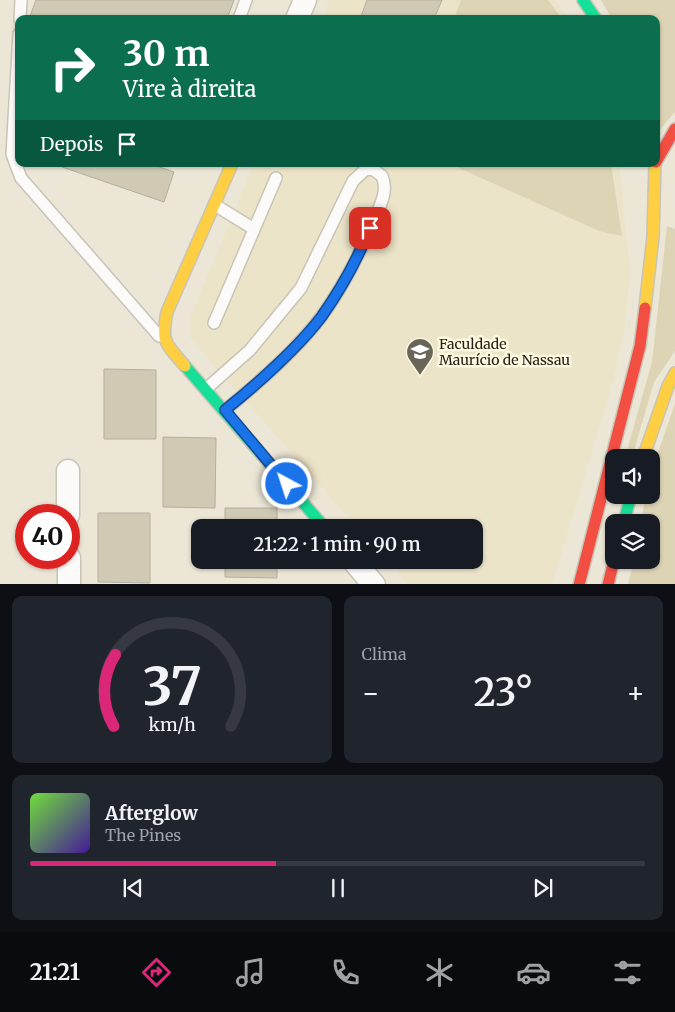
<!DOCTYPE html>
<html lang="pt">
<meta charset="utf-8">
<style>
:root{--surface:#171b24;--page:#20242c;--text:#f1f3f6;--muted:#9ea1a6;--line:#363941;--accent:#db2777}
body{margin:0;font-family:Merriweather,serif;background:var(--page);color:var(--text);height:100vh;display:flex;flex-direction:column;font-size:19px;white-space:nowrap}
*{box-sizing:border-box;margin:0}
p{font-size:16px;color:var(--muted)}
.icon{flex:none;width:28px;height:28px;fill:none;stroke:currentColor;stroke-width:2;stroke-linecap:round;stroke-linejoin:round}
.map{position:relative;height:584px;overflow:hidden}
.panel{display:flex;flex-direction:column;gap:12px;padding:12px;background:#0d0f14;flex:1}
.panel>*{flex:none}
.banner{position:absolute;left:15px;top:15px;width:645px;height:152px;border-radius:10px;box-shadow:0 1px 4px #0004;background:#0b6e4f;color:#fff;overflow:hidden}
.controls{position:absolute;left:605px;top:449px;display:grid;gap:10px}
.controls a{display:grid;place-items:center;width:55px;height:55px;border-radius:10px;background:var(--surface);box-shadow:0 1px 4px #0004;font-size:25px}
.speed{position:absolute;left:15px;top:504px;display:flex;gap:10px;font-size:25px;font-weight:700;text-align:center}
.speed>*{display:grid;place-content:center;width:65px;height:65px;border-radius:50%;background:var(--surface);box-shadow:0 1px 4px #0004;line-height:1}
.speed .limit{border:8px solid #d22;background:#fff;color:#111}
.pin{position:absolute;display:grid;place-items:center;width:42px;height:42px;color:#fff;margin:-21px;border-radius:10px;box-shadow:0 2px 8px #0006}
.me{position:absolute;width:55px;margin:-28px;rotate:320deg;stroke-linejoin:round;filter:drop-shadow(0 0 4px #0008)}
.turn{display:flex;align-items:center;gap:18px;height:105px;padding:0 25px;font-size:22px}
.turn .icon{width:65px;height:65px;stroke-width:2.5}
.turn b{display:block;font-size:35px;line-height:42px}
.then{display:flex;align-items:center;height:48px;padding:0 25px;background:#0003;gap:10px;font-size:19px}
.big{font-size:38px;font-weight:600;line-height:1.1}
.panel .tile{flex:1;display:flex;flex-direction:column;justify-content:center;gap:8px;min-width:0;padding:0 18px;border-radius:10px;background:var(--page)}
.panel .dial{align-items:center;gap:0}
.dial svg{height:130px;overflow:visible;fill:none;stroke:var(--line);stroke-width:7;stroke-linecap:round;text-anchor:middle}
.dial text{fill:var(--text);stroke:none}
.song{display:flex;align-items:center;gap:15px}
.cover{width:60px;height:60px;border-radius:8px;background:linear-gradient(135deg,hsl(100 70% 55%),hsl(260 70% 35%))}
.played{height:5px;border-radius:2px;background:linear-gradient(90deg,var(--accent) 40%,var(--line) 40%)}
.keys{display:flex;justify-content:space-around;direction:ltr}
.heat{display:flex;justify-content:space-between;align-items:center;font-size:28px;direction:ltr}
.panel .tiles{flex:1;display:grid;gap:12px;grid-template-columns:1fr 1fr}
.tile:last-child{grid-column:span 2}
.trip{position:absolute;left:191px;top:519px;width:292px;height:50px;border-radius:10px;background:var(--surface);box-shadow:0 1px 4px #0004;font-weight:600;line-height:50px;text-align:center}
.dock{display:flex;height:80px;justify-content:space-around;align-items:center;background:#090b0e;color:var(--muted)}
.dock .icon{width:35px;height:35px}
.dock .current{color:var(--accent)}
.dock b{font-size:22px;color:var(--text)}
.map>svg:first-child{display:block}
.built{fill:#ece4c8}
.green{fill:#ddd4b5}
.building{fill:#d0c9b3;stroke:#b3afa2}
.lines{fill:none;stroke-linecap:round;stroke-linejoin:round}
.lane-casing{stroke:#c8c4b7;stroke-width:14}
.street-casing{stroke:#c8c4b7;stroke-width:25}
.fast-casing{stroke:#c8c4b7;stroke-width:14}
.slow-casing{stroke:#c8c4b7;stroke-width:14}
.jam-casing{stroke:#c8c4b7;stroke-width:14}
.lane{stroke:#fcfbf9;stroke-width:11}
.street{stroke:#fcfbf9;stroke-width:22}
.fast{stroke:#16e098;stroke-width:11}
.slow{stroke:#ffcf43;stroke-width:11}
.jam{stroke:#f24e42;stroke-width:11}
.route-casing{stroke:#114b97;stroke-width:12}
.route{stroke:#1a73e8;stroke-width:9}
.labels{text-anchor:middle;stroke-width:5;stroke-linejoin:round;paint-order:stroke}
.poi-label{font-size:14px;fill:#232015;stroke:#fff8e0;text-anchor:start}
</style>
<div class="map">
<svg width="675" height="585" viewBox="0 0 675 585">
<rect width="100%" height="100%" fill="#ebe6d5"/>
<!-- built -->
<g class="built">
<polygon points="329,0 555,0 569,19 323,19"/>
<polygon points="254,164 619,164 630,271 625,325 614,378 552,584 407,584 399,575 399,560 475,560 475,528 356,526 193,342 189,333 190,319"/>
</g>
<!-- green -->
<g class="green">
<polygon points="461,0 548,0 562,19 454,19"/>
<polygon points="601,0 675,0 675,112 656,134 656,19 612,19"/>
<polygon points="450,164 611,164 622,236 599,231"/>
<polygon points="667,226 675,229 675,351 654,382 632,457 625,458 652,362"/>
<polygon points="675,404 675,584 628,585 634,560 651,560 651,522 641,522 646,495 651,495 651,472"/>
</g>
<!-- building -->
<g class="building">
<polygon points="36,0 234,0 227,19 29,19"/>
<polygon points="367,0 442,0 434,19 360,19"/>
<polygon points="62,164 151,164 174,172 164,202 62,167"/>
<polygon points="104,369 156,370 156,439 104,439"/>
<polygon points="163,437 216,438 215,508 163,507"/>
<rect x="225" y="508" width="52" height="20"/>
<polygon points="98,513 150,513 150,583 98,582"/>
<polygon points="225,560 277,560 277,578 225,577"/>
</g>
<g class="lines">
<defs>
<g id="lane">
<polyline points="20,19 21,0"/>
<polyline points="239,19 246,0"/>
<polyline points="19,34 12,154 21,178 159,336"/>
<polyline points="215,205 254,229"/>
<polyline points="214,323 276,178"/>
<path d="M206,389L250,350L301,288L353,181L366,169L374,170L382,176C389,192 379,207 373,223C359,255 342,289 321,317C297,349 256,385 225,410"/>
</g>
<g id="street">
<polyline points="297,19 305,0"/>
<polyline points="68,471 68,515"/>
<polyline points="69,558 69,585"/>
<polyline points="353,560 374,585"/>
</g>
<g id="fast">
<polyline points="583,0 596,19"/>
<polyline points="185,366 325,528"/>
<polyline points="624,522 631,495"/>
</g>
<g id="slow">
<polyline points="645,308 653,237 655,164"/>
<path d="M185,366C165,343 161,342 167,312L232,164"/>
<polyline points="643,458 668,386 675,373"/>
</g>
<g id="jam">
<polyline points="656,162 675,129"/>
<polyline points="579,585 640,346 645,308"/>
<polyline points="608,585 614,560"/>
</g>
</defs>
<!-- lane casing -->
<use href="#lane" class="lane-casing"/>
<!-- street casing -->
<use href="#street" class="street-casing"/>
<!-- fast casing -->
<use href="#fast" class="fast-casing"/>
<!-- slow casing -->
<use href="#slow" class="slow-casing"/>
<!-- jam casing -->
<use href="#jam" class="jam-casing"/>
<!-- lane -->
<use href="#lane" class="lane"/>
<!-- street -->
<use href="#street" class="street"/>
<!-- fast -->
<use href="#fast" class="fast"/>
<!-- slow -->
<use href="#slow" class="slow"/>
<!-- jam -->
<use href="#jam" class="jam"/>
</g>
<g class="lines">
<defs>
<path id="route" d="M287,484L225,410C255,386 299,347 322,316C341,289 358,258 370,228"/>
</defs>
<!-- route casing -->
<use href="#route" class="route-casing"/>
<!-- route -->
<use href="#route" class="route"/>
</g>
<!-- icons -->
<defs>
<symbol id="university-pin" viewBox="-11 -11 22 30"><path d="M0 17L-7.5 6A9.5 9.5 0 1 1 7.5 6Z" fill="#696558" stroke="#fff8e0"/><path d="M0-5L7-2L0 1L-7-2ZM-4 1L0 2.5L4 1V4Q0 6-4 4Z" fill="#fff"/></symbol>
</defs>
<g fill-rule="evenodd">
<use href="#university-pin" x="404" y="336" width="32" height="43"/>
</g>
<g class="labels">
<!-- poi labels -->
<g class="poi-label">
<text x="439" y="349">Faculdade<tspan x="439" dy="16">Maurício de Nassau</tspan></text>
</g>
</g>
</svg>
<div class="controls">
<a><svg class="icon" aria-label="sound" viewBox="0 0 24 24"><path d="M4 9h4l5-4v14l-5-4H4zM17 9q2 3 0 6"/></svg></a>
<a><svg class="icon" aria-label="layers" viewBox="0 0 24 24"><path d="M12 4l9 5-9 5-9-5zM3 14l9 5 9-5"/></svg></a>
</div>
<div class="speed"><div class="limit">40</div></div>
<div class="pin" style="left:370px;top:228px;background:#d93025"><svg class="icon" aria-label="arrive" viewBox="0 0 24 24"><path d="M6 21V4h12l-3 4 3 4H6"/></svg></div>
<svg class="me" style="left:287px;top:484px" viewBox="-20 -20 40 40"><circle r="17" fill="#1a73e8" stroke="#fff" stroke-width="3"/><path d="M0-11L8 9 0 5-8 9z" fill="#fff"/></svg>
<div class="trip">21:22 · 1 min · 90 m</div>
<div class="banner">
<div class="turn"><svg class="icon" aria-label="right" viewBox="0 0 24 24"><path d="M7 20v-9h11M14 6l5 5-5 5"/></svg><div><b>30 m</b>Vire à direita</div></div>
<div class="then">Depois<svg class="icon" aria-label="arrive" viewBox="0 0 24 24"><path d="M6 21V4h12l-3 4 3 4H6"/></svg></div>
</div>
</div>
<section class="panel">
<div class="tiles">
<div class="tile dial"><svg viewBox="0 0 100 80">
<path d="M14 69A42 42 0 1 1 86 69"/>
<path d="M14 69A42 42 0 0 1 15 25" stroke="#db2777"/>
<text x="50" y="56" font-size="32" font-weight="700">37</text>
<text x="50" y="72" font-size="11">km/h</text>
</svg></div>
<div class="tile"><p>Clima</p>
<div class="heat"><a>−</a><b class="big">23°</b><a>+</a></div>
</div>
<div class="tile">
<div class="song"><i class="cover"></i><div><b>Afterglow</b><p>The Pines</p></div></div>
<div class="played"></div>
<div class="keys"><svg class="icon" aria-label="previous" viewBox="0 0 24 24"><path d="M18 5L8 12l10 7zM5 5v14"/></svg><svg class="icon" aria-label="pause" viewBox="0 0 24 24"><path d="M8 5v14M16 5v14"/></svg><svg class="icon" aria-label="next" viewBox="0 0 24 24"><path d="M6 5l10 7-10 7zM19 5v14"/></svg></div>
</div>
</div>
</section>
<nav class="dock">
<b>21:21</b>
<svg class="icon current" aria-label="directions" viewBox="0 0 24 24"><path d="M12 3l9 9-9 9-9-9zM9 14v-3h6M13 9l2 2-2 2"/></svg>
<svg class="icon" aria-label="music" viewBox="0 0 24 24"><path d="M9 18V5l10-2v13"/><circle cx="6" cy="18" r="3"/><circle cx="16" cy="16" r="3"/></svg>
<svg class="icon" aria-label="phone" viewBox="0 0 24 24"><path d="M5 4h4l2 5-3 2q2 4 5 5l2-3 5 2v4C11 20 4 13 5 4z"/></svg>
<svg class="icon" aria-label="climate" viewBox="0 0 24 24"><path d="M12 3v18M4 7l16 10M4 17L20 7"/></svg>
<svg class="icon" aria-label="car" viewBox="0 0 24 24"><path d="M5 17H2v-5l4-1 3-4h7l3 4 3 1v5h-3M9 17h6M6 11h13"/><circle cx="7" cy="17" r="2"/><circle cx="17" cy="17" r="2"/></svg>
<svg class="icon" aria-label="filters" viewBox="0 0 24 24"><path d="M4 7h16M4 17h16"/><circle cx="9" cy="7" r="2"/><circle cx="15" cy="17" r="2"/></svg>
</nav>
